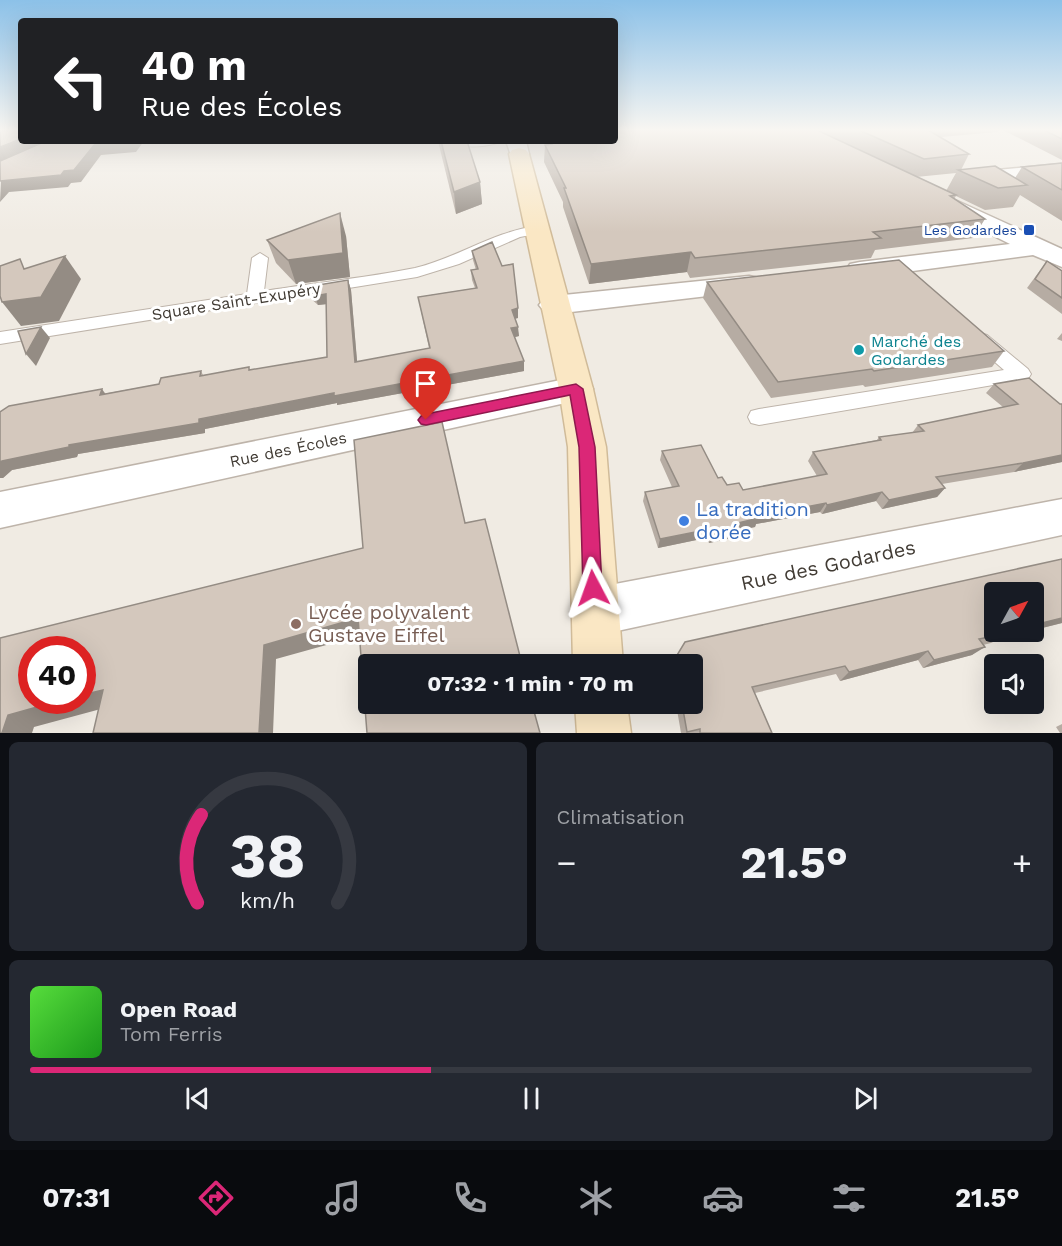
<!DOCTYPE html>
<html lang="fr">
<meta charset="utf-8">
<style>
:root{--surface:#171b24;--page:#242831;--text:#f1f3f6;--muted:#9ea1a6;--line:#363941;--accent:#db2777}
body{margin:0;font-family:"Work Sans",sans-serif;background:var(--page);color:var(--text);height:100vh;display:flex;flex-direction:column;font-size:22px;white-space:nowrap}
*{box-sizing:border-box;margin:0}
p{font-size:20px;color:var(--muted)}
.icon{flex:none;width:33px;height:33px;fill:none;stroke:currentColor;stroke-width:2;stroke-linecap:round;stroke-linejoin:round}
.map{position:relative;height:733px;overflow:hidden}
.drawer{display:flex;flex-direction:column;gap:9px;padding:9px;background:#0d0f14;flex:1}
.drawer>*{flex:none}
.guide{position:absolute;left:18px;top:18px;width:600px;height:126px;border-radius:6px;box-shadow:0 6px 24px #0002;background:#202124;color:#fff;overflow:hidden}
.needle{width:39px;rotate:50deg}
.fabs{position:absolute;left:984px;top:582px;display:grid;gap:12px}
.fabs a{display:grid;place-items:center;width:60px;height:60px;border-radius:6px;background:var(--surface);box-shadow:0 6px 24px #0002;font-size:30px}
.speed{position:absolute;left:18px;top:636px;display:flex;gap:12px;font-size:30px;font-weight:700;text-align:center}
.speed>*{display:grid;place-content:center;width:78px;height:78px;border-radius:50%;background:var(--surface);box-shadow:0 6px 24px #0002;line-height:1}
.speed .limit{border:9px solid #d22;background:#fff;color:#111}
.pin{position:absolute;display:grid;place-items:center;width:51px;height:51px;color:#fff;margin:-62px -26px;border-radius:50% 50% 50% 0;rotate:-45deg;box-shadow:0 0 6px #0007}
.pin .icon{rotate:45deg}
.me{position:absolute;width:66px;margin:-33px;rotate:356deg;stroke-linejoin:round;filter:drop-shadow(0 0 4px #0008)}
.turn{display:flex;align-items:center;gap:21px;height:126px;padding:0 24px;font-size:27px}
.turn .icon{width:78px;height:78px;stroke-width:2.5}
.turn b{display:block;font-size:42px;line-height:51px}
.big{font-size:45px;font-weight:700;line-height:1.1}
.drawer .card{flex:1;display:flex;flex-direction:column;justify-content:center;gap:9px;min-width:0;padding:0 21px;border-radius:9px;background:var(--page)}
.drawer .dial{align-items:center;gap:0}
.dial svg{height:156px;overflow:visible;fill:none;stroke:var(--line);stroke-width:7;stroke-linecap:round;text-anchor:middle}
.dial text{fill:var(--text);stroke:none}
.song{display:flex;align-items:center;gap:18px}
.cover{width:72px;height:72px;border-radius:9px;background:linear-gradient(135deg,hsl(110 70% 55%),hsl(120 70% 35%))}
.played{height:6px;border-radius:3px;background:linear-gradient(90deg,var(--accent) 40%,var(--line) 40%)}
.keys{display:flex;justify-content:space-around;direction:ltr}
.heat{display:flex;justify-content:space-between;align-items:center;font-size:33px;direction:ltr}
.drawer .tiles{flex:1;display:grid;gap:9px;grid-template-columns:1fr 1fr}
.card:last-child{grid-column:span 2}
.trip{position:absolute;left:358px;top:654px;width:345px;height:60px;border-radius:6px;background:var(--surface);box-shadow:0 6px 24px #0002;font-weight:700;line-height:60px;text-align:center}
.dock{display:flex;height:96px;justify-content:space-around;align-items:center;background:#090b0e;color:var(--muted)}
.dock .icon{width:42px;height:42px}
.dock .selected{color:var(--accent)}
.dock b{font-size:27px;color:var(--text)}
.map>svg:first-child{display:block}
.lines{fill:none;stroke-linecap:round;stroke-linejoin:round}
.lane-casing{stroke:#beb4aa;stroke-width:2}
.street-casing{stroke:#beb4aa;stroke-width:3}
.secondary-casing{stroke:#d0bb99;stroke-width:3}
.lane{fill:#fff;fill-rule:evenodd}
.street{fill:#fff;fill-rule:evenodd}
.secondary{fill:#fae7c4;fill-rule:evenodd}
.wall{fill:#b6aca3;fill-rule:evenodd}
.shaded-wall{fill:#948c84}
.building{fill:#d4c8bd;stroke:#948c84;stroke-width:1.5}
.route{fill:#db2777;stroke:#8e194d;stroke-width:1.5}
.transit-dot{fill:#1a4fb4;stroke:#fff;stroke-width:2}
.culture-dot{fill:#0f9aa8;stroke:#fff;stroke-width:2}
.shop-dot{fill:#3f7fe0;stroke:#fff;stroke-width:2}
.education-dot{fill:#8d6e63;stroke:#fff;stroke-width:2}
.labels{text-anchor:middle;stroke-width:6;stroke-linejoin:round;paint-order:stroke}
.far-transit-label{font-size:14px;fill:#164399;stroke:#fff;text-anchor:end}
.street-label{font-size:16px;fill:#413b34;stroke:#fff}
.culture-label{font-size:16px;fill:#0d838f;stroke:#fff;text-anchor:start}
.near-shop-label{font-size:20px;fill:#366cbe;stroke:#fff;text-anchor:start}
.near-street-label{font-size:20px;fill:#413b34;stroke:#fff}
.near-education-label{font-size:20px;fill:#785e54;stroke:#fff;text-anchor:start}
</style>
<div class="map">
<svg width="1062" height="733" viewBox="0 0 1062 733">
<rect width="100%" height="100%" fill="#f0ebe3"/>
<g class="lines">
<defs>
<g id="lane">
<path d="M450,141H499L497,143C484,147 461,149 450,141Z"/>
<path d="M536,226L543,230L541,233L520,237L459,264L417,277L0,344V332L247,294L252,258L260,253L268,258L264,291C314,283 365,278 415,268C457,258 493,232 536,226Z"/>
<polygon points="980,333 987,335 1028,369 1031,374 1028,379 759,425 751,423 748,417 751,411 759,409 1004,370 973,343 971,339 973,335"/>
</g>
<g id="street">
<polygon points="506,141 526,141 529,154 526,158 512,158"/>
<polygon points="1062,164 1062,176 965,187 957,185 954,180 957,175 965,173"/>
<polygon points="942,194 1062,249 1062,267 1033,255 860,278 850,276 846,270 850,264 860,262 1010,244 934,206 930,201 934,196"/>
<polygon points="749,276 759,278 763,284 759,290 554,314 544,311 539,305 544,299 554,296"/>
<polygon points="576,377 588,380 593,389 588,398 0,528 0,492"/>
<polygon points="1062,499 1062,535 594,636 577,629 570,612 577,595 594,588"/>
</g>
<g id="secondary">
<polygon points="519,148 526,150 529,154 593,389 606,447 623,664 573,664 568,447 559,389 509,154 512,150"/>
<polygon points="575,704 627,704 631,733 577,733"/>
</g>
</defs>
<!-- lane casing -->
<use href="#lane" class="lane-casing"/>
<!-- street casing -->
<use href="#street" class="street-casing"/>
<!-- secondary casing -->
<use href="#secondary" class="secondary-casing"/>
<!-- lane -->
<use href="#lane" class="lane"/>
<!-- street -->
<use href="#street" class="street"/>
<!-- secondary -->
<use href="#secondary" class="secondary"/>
</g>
<!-- wall -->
<g class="wall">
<path d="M817,130H999L997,132L941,137L969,154L961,170L1015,178L1022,167L1062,163V221L1020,195L1013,207L985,210L956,196L954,199L985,219L973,238L875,250L871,258L690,278L687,272L589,284L563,207V202L544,162L545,145L546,144V141H615ZM956,173L946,191L916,177Z"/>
<polygon points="1003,130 1062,130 1062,160"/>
<polygon points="438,141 467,141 480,182 482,204 456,214"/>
<polygon points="346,236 350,277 296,284 276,263 267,240"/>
<polygon points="472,251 518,308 518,318 515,319 519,336 515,337 524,371 337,405 337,403 205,429 205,433 78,454 77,457 12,470 3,478 0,478 0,412 159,384 201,371 203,375 251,370 327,357 326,304 318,305 309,297 306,287 348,280 351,290 357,362 429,348 418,297 475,288 472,280 471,270 476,270 473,260"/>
<polygon points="1047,261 1062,271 1062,314 1027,288"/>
<polygon points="707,282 1004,351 992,367 865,387 863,385 771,398 703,298"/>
<polygon points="1062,333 1062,341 1057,339"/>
<polygon points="1029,378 1062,462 1014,472 942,484 945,488 937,497 882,509 876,501 822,514 820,512 756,524 755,527 740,530 737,537 709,543 706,538 658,548 643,501 645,492 672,487 660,460 662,451 718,478 727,485 743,490 817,476 808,461 813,452 877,440 879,437 912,433 918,425 1003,407 986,393 994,384"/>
<polygon points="1062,559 1062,623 1034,630 994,632 1029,632 997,640 991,643 983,645 972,655 923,668 918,660 840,681 836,674 755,693 772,733 681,733 676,704 693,704 693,664 672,664 674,660"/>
<polygon points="1062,724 1062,733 1060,733 1056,727"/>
</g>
<!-- shaded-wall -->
<g class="shaded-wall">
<polygon points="21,139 21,141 49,141 0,162 0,147"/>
<polygon points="128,141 144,141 136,152 101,155 81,182 71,183 68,187 9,192 0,202 1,181 64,171 95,144"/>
<polygon points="230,141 268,141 231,144"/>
<polygon points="480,182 482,204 456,214 454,192"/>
<polygon points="340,213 346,236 350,277 296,284 288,260"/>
<polygon points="691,252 687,272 589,284 591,264"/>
<polygon points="65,256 81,279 59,321 21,326 2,302"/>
<polygon points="348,280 351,290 358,372 355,362"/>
<polygon points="326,294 328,304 318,305 315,296"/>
<polygon points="518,308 518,318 512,319 512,310"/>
<polygon points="41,327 50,338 36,366 26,354"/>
<polygon points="518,327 519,336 511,338 511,328"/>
<polygon points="524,361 524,371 337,405 337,403 205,429 205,433 78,454 77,457 12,470 3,478 0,478 0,462 2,461 69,445 334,393"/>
<polygon points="102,389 109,399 100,395"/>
<polygon points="1062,455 1062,462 1014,472 1023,463"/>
<polygon points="945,488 937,497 882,509 889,500"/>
<polygon points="882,492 876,501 822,514 827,505"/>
<polygon points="826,503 820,512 756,524 755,527 740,530 737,537 709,543 713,534 738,523 759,516"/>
<polygon points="710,529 706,538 658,548 660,539"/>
<polygon points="358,618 366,634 276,659 273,733 259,733 264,645"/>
<polygon points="1062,618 1062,623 1034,630 1034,625"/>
<polygon points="1002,632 1029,632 997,640 1004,634"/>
<polygon points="985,647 972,655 923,668 934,660"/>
<polygon points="928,651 918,660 840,681 849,672"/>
<polygon points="103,690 123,703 34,727 32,733 2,733 8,715 62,700 82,700 82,695"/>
</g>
<!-- building -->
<g class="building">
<polygon points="0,130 21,130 21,139 0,147"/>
<polygon points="615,130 817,130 956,195 950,196 985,219 873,232 881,238 695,258 691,252 591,264 564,188 566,188 545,145 552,144 550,141 615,141"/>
<polygon points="859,130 928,130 969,154 924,159"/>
<polygon points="1044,130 1062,130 1062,139"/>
<polygon points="46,141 128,141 95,144 74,170 64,171 61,175 0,181 0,161"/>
<polygon points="441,141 467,141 480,182 454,192"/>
<polygon points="1062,163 1062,190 1022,167"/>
<polygon points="995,166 1027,185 998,188 958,170"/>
<polygon points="340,213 343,253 288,260 267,240"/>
<polygon points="492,242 502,266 513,264 518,308 512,310 518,327 511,328 524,361 334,396 334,393 199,419 199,423 69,445 69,447 2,461 0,462 0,412 9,406 102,389 100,395 159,384 161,378 201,371 200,376 249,367 249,370 327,357 326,294 315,296 306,287 348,280 355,362 430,348 418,297 477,288 471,270 478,269 472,251"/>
<polygon points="65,256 41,297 2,302 0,296 0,266 20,259 24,269"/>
<polygon points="899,260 1004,351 874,371 872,369 778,382 707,282"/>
<polygon points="1047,261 1062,271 1062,298 1035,279"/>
<polygon points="41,327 26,354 18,331"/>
<polygon points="1029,378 1060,404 1062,404 1062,455 1023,463 936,477 945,488 889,500 882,492 827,505 826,503 759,516 759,518 738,523 741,528 713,534 710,529 660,539 645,492 679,486 662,451 701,445 718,478 722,477 727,485 739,483 743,490 827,474 813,452 881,440 879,437 924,431 918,425 1018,404 994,384"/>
<polygon points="442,422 465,523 485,519 522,664 369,664 369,704 532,704 540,733 367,733 358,618 264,645 259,733 93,733 103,690 82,695 82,650 32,650 32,700 62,700 8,715 2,733 0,733 0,638 363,548 354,440"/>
<polygon points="1062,559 1062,618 1034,625 1034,592 994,592 994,632 1006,632 1002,632 1004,634 979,639 985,647 934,660 928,651 849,672 845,666 752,687 772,733 700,733 700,729 687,732 682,704 693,704 693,664 675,664 674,660 685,642"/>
</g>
<!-- sky -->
<linearGradient id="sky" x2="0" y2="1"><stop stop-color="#8cc1e8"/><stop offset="0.56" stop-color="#f8f6f2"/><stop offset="1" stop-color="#f8f6f2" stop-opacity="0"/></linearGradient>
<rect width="1062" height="232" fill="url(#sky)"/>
<!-- route -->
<polygon class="route" points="576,384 583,389 595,447 602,588 600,595 593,598 586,595 583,588 579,447 570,395 426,425 421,424 418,420 421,416 426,414"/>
<!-- markers -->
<rect class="transit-dot" x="1023" y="224" width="12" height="12" rx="3"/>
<circle class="culture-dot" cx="859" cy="350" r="6"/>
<circle class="shop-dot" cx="684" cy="521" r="6"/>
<circle class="education-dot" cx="296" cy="624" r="6"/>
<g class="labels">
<!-- far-transit labels -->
<g class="far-transit-label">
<text x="1017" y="235">Les Godardes</text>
</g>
<!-- street labels -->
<g class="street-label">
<text transform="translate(236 301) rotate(-9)" y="6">Square Saint-Exupéry</text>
<text transform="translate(288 449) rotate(-12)" y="6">Rue des Écoles</text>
</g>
<!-- culture labels -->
<g class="culture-label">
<text x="871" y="347">Marché des<tspan x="871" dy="18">Godardes</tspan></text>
</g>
<!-- near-shop labels -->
<g class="near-shop-label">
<text x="696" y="516">La tradition<tspan x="696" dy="23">dorée</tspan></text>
</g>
<!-- near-street labels -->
<g class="near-street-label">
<text transform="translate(828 565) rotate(-12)" y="7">Rue des Godardes</text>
</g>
<!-- near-education labels -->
<g class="near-education-label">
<text x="308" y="619">Lycée polyvalent<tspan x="308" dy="23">Gustave Eiffel</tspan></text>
</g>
</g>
</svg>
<div class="fabs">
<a><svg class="needle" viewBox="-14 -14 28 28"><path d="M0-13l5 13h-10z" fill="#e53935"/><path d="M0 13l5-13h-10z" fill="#9ea1a6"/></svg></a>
<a><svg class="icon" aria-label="sound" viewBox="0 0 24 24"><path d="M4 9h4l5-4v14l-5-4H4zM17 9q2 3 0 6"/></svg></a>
</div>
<div class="speed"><div class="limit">40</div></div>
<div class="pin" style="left:426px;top:420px;background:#d93025"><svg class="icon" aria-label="arrive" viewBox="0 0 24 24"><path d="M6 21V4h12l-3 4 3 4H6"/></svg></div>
<svg class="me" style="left:593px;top:588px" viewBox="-20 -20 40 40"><path d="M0-17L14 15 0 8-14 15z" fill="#db2777" stroke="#fff" stroke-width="4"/></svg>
<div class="trip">07:32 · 1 min · 70 m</div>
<div class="guide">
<div class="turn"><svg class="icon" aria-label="left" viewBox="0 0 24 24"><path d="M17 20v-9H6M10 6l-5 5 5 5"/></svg><div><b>40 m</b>Rue des Écoles</div></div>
</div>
</div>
<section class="drawer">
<div class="tiles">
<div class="card dial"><svg viewBox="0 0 100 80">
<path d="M14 69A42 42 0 1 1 86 69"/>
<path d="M14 69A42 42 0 0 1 16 24" stroke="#db2777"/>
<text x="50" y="56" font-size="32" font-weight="700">38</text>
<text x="50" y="72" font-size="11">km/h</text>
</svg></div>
<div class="card"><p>Climatisation</p>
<div class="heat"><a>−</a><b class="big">21.5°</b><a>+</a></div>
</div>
<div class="card">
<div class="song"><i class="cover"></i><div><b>Open Road</b><p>Tom Ferris</p></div></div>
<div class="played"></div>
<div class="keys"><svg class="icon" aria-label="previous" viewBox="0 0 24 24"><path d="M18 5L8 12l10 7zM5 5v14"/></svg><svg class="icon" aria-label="pause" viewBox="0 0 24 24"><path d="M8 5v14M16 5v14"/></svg><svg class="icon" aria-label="next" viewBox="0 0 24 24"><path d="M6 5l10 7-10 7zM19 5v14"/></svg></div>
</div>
</div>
</section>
<nav class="dock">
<b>07:31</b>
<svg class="icon selected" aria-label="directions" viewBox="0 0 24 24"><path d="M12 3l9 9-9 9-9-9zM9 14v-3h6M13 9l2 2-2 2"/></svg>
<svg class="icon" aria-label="music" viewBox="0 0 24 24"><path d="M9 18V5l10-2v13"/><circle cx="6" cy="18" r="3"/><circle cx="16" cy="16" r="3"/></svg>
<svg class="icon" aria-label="phone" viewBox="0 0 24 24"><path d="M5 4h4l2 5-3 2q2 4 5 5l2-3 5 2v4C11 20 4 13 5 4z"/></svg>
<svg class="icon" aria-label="climate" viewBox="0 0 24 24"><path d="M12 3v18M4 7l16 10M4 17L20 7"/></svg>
<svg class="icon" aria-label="car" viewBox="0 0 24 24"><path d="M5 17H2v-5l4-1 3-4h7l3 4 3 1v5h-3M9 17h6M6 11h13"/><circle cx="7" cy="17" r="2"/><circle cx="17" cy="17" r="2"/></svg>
<svg class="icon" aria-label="filters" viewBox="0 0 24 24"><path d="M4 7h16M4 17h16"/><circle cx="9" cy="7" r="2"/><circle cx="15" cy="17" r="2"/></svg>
<b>21.5°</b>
</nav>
